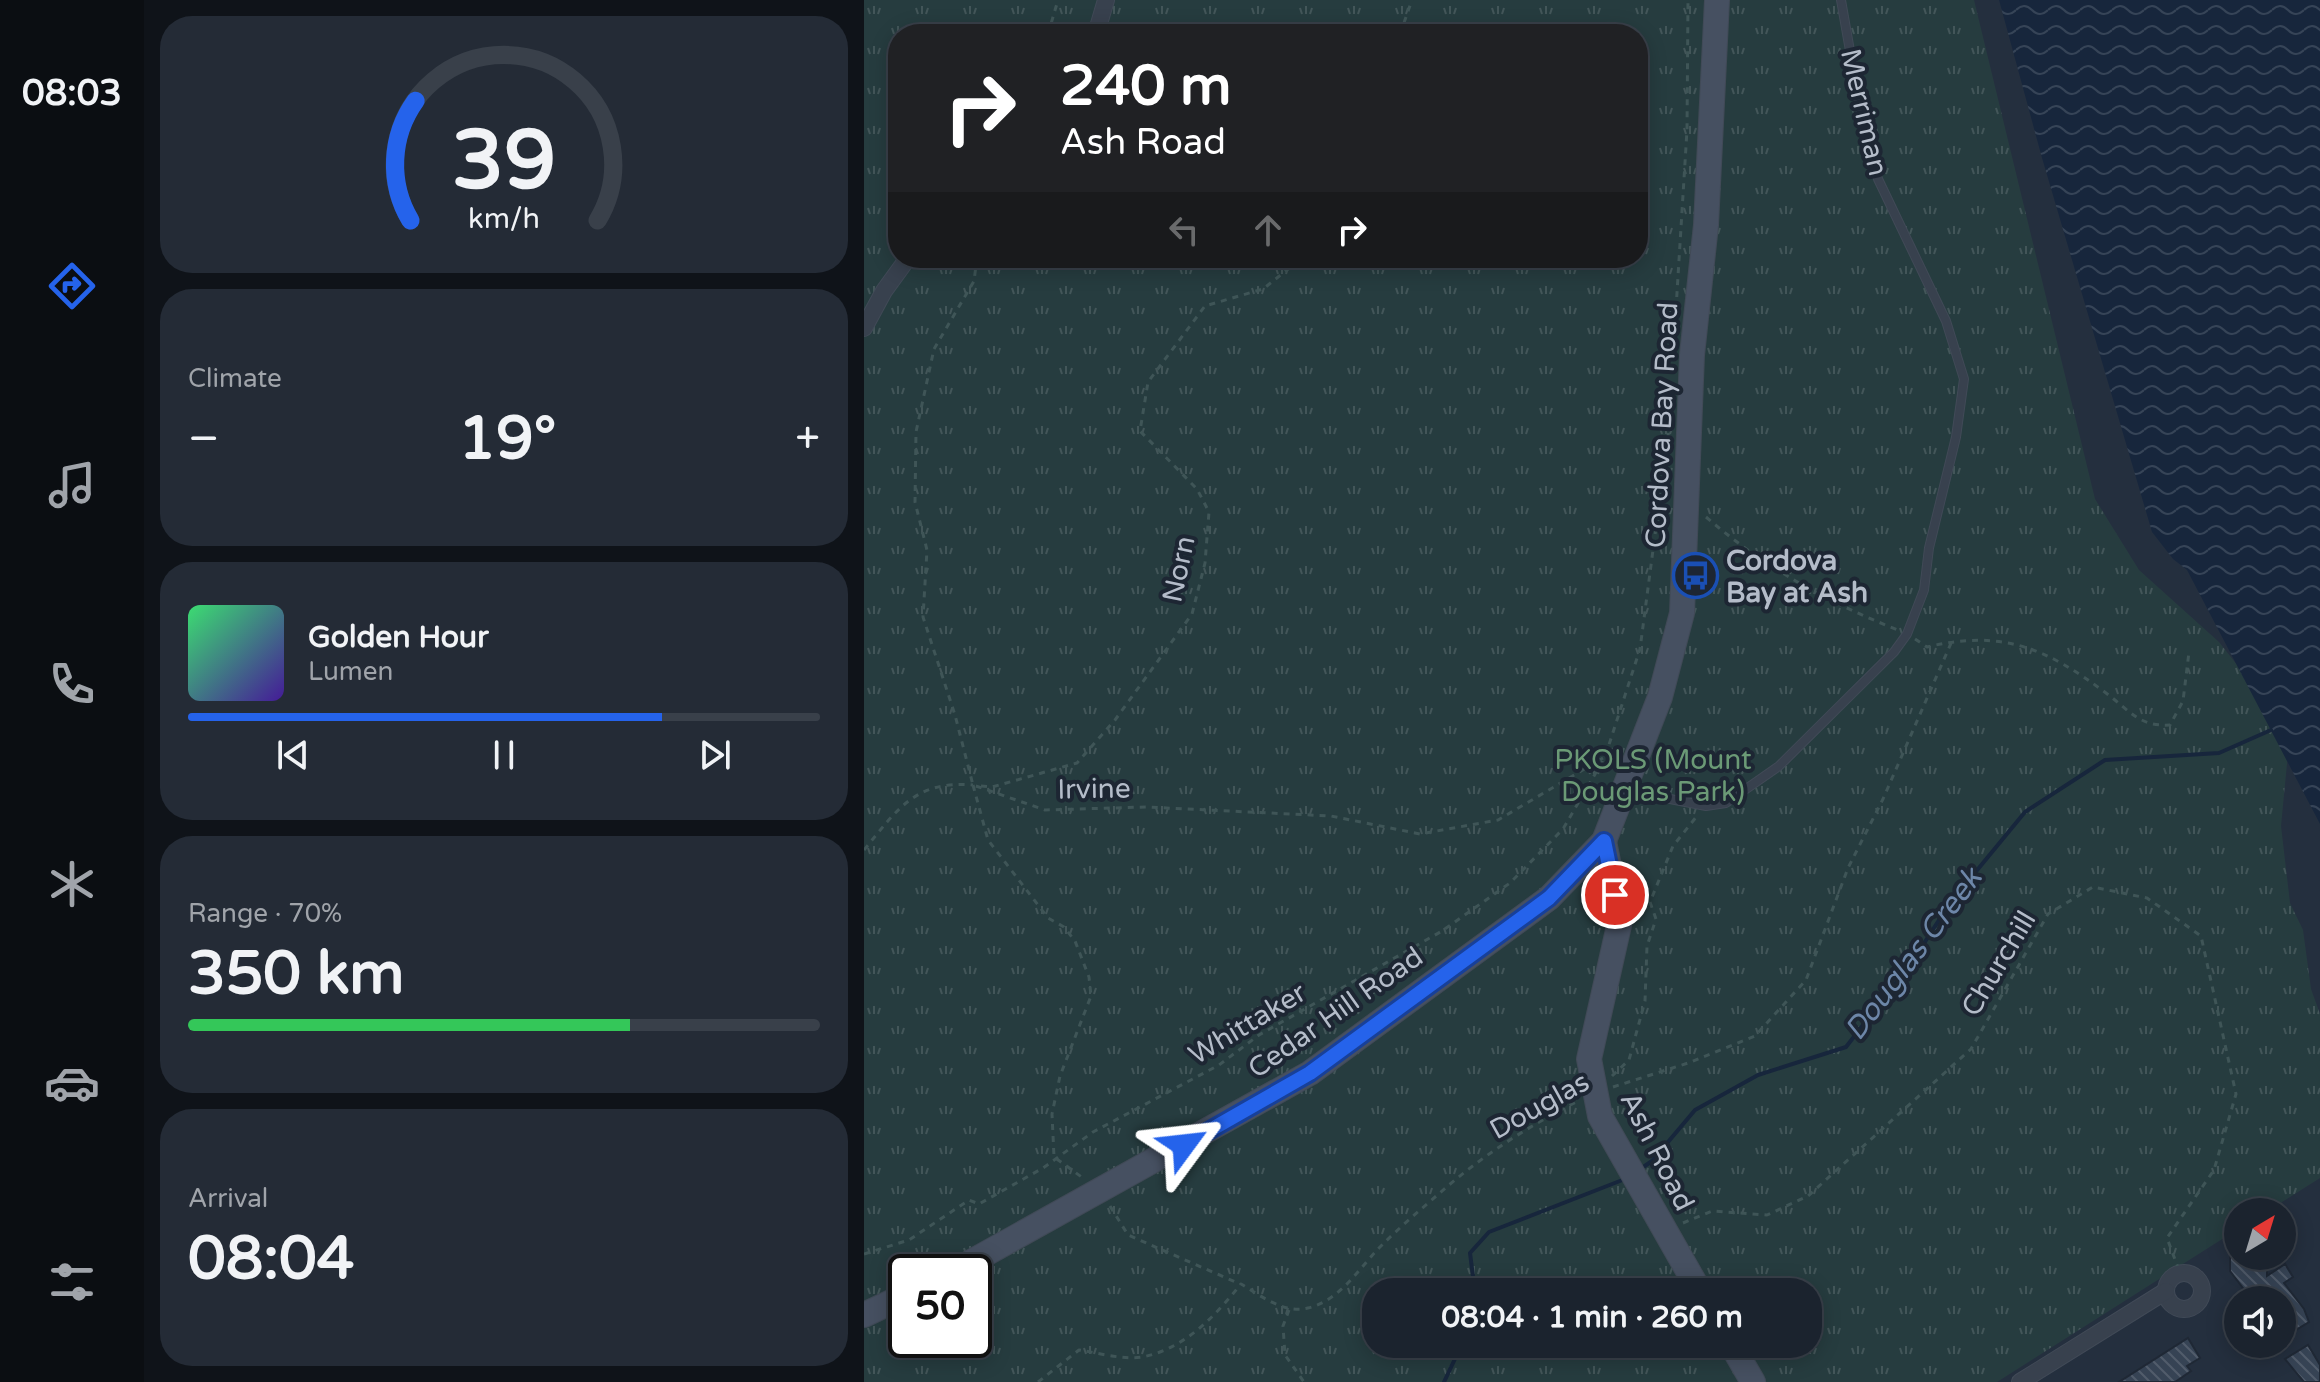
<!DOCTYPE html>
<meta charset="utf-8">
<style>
:root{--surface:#1b232e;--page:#242b36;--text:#f1f3f6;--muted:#a0a4aa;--line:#39404a;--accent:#2563eb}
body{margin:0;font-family:"Varela Round",sans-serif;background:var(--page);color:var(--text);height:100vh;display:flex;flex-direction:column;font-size:30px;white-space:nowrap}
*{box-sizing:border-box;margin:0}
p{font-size:26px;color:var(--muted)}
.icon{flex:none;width:44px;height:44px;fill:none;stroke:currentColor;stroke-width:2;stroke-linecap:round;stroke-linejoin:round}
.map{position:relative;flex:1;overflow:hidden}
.details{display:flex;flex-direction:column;gap:16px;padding:16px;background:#0f1319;width:720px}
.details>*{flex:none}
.hud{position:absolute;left:24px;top:24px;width:760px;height:244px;border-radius:32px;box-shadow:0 4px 20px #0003,0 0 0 2px var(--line);background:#202124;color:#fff;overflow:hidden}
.needle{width:52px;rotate:38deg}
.tools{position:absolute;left:1360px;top:1198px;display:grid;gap:16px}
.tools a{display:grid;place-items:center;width:72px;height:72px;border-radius:50%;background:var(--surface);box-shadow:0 4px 20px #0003,0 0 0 2px var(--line);font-size:40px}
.speed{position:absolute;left:24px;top:1254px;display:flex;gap:16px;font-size:40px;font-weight:700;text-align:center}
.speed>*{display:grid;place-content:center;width:104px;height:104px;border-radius:50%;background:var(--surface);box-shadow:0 4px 20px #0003,0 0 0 2px var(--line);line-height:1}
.speed .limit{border:4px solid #111;border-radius:12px;background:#fff;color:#111}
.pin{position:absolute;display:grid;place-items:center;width:68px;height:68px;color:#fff;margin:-34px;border:4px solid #fff;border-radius:50%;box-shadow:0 2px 8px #0007}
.me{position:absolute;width:88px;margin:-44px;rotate:60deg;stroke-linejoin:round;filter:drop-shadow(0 0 6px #0008)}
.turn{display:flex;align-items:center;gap:28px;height:168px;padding:0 40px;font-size:36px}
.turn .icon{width:104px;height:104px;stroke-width:2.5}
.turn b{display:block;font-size:56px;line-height:68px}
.lanes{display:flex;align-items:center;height:76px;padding:0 40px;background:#0003;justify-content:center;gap:40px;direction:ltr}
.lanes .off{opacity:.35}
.big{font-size:60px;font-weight:700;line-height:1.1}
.details .tile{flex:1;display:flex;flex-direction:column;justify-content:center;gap:12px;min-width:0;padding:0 28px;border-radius:32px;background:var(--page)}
.details .dial{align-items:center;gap:0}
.dial svg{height:208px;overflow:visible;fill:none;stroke:var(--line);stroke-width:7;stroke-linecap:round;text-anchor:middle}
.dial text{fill:var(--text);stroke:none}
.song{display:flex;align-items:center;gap:24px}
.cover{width:96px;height:96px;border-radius:12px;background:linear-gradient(135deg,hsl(140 70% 55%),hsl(260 70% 35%))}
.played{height:8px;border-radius:4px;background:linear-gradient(90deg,var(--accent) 75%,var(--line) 75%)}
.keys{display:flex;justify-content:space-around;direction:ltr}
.heat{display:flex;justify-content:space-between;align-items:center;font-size:44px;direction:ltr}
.charge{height:12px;border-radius:6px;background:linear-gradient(90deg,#34c759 70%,var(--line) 0)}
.trip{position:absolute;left:498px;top:1278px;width:460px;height:80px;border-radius:32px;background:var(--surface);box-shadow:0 4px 20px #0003,0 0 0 2px var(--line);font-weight:700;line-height:80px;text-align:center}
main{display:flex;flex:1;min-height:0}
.dock{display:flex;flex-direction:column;width:144px;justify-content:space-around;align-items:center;background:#0b0e12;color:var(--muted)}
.dock .icon{width:56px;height:56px}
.dock .active{color:var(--accent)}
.dock b{font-size:36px;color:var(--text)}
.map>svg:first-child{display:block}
.park{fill:url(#park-tufts);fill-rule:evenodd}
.water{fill:url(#water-waves)}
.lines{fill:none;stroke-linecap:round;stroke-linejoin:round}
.stream{stroke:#17263c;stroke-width:4}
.building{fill:url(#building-back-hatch);stroke:#1f2835;stroke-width:2}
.lane-casing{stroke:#414a57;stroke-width:10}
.street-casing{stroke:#414a57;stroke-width:18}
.secondary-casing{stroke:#414a57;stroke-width:26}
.path{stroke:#3f5557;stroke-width:3;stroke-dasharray:6 6;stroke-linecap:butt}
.lane{stroke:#38414e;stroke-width:8}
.street{stroke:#38414e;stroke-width:16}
.secondary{stroke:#465061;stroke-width:24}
.route-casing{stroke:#184099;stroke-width:20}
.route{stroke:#2563eb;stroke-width:14}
.labels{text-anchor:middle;stroke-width:8;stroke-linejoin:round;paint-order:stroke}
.street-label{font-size:28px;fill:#b4bcc9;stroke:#1d2633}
.poi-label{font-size:28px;font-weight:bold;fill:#b4bcc9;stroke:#1d2633;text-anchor:start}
.park-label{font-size:28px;fill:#6b9a76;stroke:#1d2633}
.water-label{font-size:30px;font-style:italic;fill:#6d86a8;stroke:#1d2633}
</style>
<main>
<nav class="dock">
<b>08:03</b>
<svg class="icon active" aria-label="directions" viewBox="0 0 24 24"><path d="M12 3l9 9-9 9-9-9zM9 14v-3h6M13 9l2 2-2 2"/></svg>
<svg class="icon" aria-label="music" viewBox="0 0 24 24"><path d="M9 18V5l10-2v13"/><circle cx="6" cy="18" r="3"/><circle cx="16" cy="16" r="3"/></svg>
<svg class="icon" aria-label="phone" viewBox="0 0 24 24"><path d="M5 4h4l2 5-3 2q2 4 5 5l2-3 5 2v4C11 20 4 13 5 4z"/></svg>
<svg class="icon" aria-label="climate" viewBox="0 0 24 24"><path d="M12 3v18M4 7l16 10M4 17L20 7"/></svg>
<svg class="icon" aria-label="car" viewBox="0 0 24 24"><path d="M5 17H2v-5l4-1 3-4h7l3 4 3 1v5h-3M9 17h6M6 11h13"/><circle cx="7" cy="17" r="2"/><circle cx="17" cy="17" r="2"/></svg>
<svg class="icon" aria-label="filters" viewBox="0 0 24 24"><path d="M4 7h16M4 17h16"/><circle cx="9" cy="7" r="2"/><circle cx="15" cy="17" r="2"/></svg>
</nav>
<section class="details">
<div class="tile dial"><svg viewBox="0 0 100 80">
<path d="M14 69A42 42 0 1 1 86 69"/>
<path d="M14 69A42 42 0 0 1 16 23" stroke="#2563eb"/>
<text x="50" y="56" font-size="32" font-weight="700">39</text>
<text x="50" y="72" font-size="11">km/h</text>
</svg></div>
<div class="tile"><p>Climate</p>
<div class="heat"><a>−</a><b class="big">19°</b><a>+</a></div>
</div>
<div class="tile">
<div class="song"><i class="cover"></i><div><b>Golden Hour</b><p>Lumen</p></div></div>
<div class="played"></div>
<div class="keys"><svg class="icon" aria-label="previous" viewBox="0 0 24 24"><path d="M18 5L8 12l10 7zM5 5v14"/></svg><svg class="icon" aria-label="pause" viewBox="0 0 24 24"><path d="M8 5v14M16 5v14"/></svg><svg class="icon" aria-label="next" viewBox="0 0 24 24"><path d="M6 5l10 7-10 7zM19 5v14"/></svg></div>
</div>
<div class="tile"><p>Range · 70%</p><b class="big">350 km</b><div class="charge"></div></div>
<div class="tile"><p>Arrival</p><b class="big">08:04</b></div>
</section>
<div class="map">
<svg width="1456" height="1382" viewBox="0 0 1456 1382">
<defs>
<pattern id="park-tufts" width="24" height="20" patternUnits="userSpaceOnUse" patternTransform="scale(2)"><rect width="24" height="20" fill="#263c3f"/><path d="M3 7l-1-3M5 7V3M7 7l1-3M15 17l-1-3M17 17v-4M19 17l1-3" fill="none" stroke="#435659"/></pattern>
<pattern id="water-waves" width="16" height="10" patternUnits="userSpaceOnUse" patternTransform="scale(2)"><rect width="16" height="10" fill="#17263c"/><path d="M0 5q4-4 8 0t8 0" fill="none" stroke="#364457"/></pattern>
<pattern id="building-back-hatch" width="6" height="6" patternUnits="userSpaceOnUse" patternTransform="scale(2)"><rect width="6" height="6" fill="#364354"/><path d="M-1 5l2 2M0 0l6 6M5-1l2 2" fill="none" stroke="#515c6b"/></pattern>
</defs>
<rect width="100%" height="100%" fill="#242f3e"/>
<!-- park -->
<path class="park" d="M0,0H1110L1231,499L1275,570L1355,642L1426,732L1417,826L1426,903L1439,930L1447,989L1456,1014V1178L1402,1212H1374V1229L1133,1382H0ZM34,34H774V258H34ZM42,1272H110V1340H42ZM512,1292H944V1344H512Z"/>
<!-- water -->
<polygon class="water" points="1135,0 1456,0 1456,824 1323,570 1309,559 1288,532 1178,158"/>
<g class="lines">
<!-- stream -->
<g class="stream">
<polyline points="775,1170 788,1161 831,1110 894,1075 982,1047 1048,962 1086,903 1161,812 1241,760 1355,753 1407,730"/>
<polyline points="611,1292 606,1253 625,1232 761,1179"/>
<polyline points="580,1382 598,1344"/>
</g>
</g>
<!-- building -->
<g class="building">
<polygon points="1366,1256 1403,1256 1403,1276 1421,1264 1429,1277 1420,1283 1440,1309 1445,1322 1425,1334 1422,1330 1418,1332 1418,1300 1388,1300 1366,1271"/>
<polygon points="1324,1338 1336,1358 1323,1366 1327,1371 1311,1382 1255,1382"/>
<polygon points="1444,1345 1456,1365 1456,1382 1440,1382 1421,1359"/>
</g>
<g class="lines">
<defs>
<polyline id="lane" points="765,791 842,806 862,803 915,766 1030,652 1043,634 1060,590 1065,548 1092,437 1100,379 1082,321 1014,179 1000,130 977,0"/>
<g id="street">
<polyline points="232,34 242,0"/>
<polyline points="0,328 20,291 44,258"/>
<circle cx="1320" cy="1291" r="18"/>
<polyline points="1156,1382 1302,1291"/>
</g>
<g id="secondary">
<polyline points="740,841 756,921 725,1059 736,1116 836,1292"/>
<polyline points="89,1272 446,1073 685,898 740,841 796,697 818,613 828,355 842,225 853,0"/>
<polyline points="0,1315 42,1295"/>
<polyline points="867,1344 889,1382"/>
</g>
</defs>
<!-- lane casing -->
<use href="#lane" class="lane-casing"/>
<!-- street casing -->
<use href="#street" class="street-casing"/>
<!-- secondary casing -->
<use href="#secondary" class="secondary-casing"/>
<!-- path -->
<g class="path">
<polyline points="184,34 194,0"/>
<polyline points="536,34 548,0"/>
<polyline points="113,258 110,281 70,349 52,432 51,502 63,550 59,617 91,715 109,785 181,810 282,807 467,816 556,834 634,820 739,758"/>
<polyline points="812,309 823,130 824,0"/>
<path d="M842,517C900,567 963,602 1034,630"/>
<path d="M1051,639L1063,647C1138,629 1182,648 1242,693C1265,710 1275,727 1306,725L1319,701L1325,652"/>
<polyline points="109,785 124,840 184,918 200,927 211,941 225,977 227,996 196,1076 188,1114 190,1157 219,1178"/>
<polyline points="117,786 128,787 213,763 251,720 328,614 341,563 345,512 333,489 276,431 284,382 341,306 399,289 438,258"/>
<path d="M0,850C33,810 51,780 109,785"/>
<polyline points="748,1076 765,1060 781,1001 783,946 792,919 786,902 809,846 833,816"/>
<polyline points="749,1087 824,1063 891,1036 942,980 984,868 1019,799 1088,641"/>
<polyline points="246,1206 264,1235 376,1284"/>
<polyline points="819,1223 848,1211 903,1215 944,1196 1107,1049 1184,914 1229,887 1283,898 1337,936 1372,1094 1350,1170 1303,1238 1316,1273"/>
<polyline points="0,1254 45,1240 105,1200 115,1204 179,1168 229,1132 355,1065 395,1035 578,931 646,883 699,829 741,757 776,649 805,428"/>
<polyline points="425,1310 419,1326 421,1355 440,1382"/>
<path d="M174,1382L215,1350C235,1353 258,1360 278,1357C321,1349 351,1316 377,1284C397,1296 420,1314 444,1308C477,1300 495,1268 517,1246C538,1225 562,1205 585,1185C624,1152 667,1125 712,1102"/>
</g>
<!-- lane -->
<use href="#lane" class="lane"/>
<!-- street -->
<use href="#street" class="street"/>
<!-- secondary -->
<use href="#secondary" class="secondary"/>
</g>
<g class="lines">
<defs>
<polyline id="route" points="320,1145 446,1073 685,898 740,841 751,895"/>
</defs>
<!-- route casing -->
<use href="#route" class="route-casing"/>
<!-- route -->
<use href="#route" class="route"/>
</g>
<!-- icons -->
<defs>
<symbol id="bus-ring" viewBox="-11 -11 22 22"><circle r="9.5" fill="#1d2633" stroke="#1a4fb4" stroke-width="1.5"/><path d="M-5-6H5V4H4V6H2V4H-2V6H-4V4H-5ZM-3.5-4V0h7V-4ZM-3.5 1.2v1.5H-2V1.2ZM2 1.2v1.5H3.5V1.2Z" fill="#1a4fb4"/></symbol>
</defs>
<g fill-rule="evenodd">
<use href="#bus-ring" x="806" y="550" width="51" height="51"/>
</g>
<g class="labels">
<!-- street labels -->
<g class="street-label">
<text transform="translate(1001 112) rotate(77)" y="10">Merriman</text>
<text transform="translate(797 425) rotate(-87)" y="10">Cordova Bay Road</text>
<text transform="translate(314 569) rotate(-78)" y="10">Norn</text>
<text transform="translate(230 788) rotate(-1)" y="10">Irvine</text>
<text transform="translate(1134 963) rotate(-59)" y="10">Churchill</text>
<text transform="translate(471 1012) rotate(-35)" y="10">Cedar Hill Road</text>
<text transform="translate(383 1023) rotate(-31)" y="10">Whittaker</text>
<text transform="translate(675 1105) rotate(-29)" y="10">Douglas</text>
<text transform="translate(794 1151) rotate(63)" y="10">Ash Road</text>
</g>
<!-- poi labels -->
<g class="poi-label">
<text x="862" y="570">Cordova<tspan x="862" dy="32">Bay at Ash</tspan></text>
</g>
<!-- park labels -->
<g class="park-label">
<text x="789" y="769">PKOLS (Mount<tspan x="789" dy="32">Douglas Park)</tspan></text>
</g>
<!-- water labels -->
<g class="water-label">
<text transform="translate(1049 954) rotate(-53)" y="10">Douglas Creek</text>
</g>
</g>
</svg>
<div class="tools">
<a><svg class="needle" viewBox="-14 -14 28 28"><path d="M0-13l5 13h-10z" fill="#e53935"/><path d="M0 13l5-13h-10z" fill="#a0a4aa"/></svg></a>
<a><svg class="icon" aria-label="sound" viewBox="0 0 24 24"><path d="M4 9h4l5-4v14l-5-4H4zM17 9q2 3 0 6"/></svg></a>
</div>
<div class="speed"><div class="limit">50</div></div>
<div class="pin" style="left:751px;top:895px;background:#d93025"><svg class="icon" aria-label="arrive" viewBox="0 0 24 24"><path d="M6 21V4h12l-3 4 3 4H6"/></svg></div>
<svg class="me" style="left:320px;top:1145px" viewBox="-20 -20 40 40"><path d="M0-17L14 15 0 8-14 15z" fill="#2563eb" stroke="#fff" stroke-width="4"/></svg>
<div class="trip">08:04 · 1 min · 260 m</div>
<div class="hud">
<div class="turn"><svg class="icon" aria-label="right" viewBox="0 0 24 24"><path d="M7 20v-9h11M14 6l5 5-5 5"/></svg><div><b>240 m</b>Ash Road</div></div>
<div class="lanes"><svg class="icon off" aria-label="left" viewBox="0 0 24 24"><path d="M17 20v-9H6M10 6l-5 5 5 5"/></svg><svg class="icon off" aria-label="ahead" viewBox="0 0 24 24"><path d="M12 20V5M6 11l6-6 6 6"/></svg><svg class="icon" aria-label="right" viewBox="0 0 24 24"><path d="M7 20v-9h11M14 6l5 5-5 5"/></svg></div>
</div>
</div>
</main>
